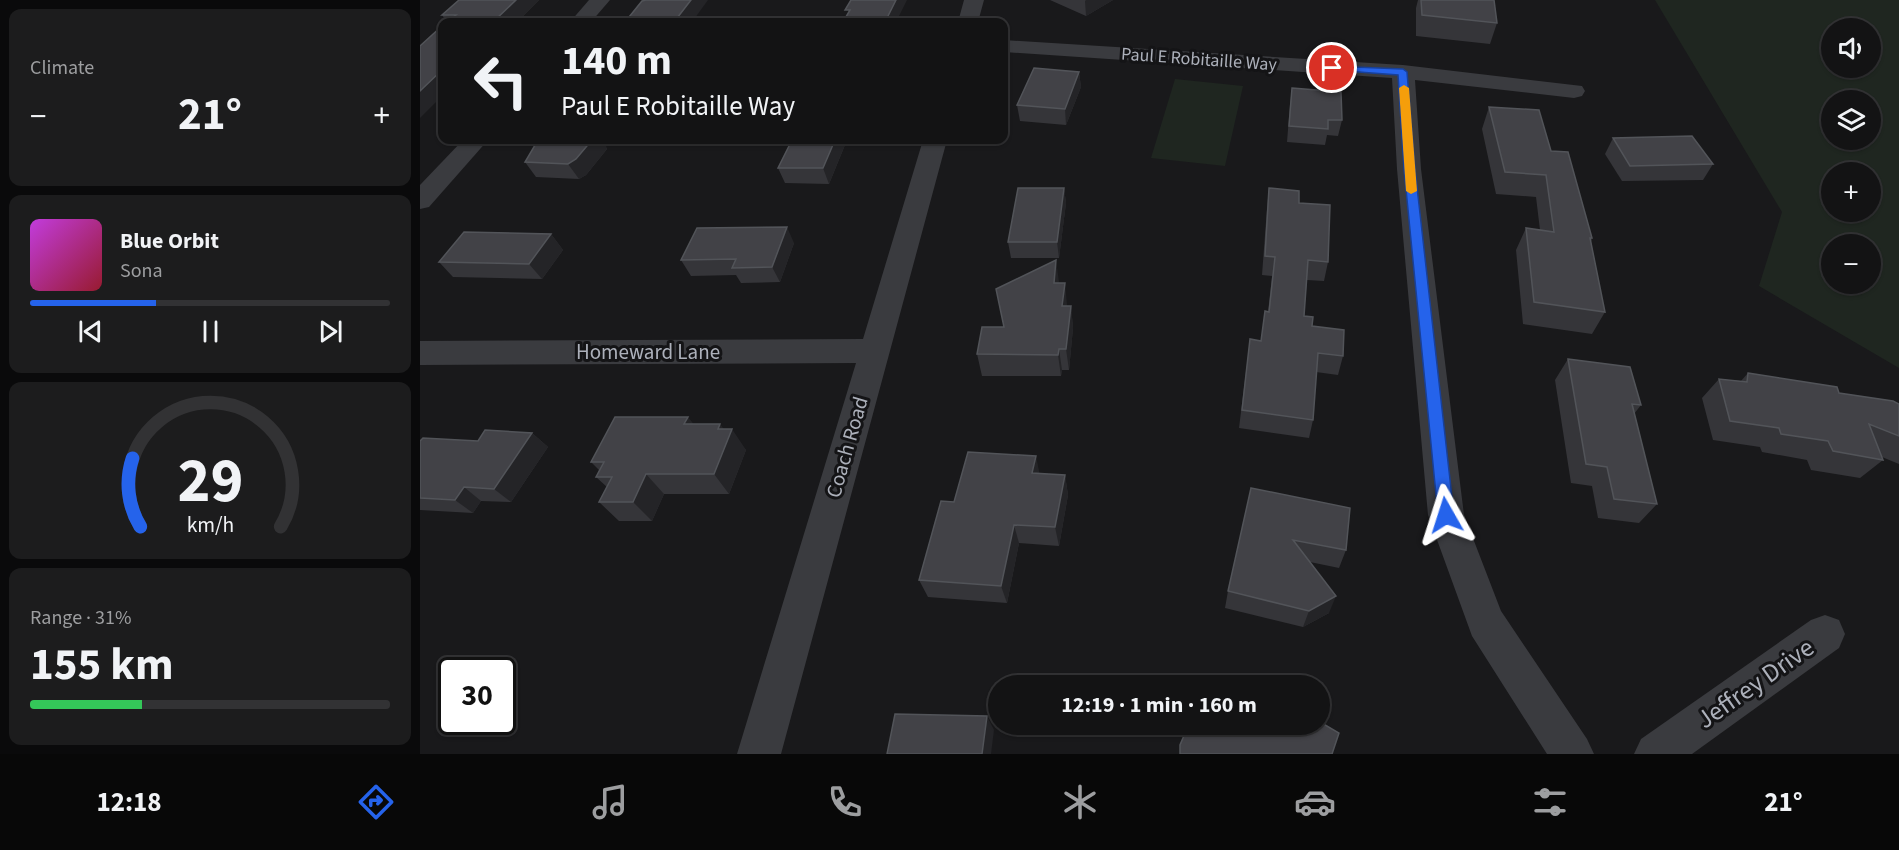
<!DOCTYPE html>
<meta charset="utf-8">
<style>
:root{--surface:#131314;--page:#1c1c1d;--text:#f1f3f6;--muted:#9d9ea0;--line:#323234;--accent:#2563eb}
body{margin:0;font-family:"Source Sans 3",sans-serif;background:var(--page);color:var(--text);height:100vh;display:flex;flex-direction:column;font-size:22px;white-space:nowrap}
*{box-sizing:border-box;margin:0}
p{font-size:20px;color:var(--muted)}
.icon{flex:none;width:33px;height:33px;fill:none;stroke:currentColor;stroke-width:2;stroke-linecap:round;stroke-linejoin:round}
.map{position:relative;flex:1;overflow:hidden}
.sheet{display:flex;flex-direction:column;gap:9px;padding:9px;background:#0a0a0b;width:420px}
.sheet>*{flex:none}
.hud{position:absolute;left:18px;top:18px;width:570px;height:126px;border-radius:12px;box-shadow:0 2px 4px #0004,0 0 0 2px var(--line);background:#131314;color:var(--text);overflow:hidden}
.controls{position:absolute;left:1401px;top:18px;display:grid;gap:12px}
.controls a{display:grid;place-items:center;width:60px;height:60px;border-radius:50%;background:var(--surface);box-shadow:0 2px 4px #0004,0 0 0 2px var(--line);font-size:30px}
.speed{position:absolute;left:18px;top:657px;display:flex;gap:12px;font-size:30px;font-weight:700;text-align:center}
.speed>*{display:grid;place-content:center;width:78px;height:78px;border-radius:50%;background:var(--surface);box-shadow:0 2px 4px #0004,0 0 0 2px var(--line);line-height:1}
.speed .limit{border:3px solid #111;border-radius:9px;background:#fff;color:#111}
.pin{position:absolute;display:grid;place-items:center;width:51px;height:51px;color:#fff;margin:-26px;border:3px solid #fff;border-radius:50%;box-shadow:0 2px 6px #0007}
.me{position:absolute;width:66px;margin:-33px;rotate:354deg;stroke-linejoin:round;filter:drop-shadow(0 0 4px #0008)}
.turn{display:flex;align-items:center;gap:21px;height:126px;padding:0 24px;font-size:27px}
.turn .icon{width:78px;height:78px;stroke-width:2.5}
.turn b{display:block;font-size:42px;line-height:51px}
.big{font-size:45px;font-weight:700;line-height:1.1}
.sheet .tile{flex:1;display:flex;flex-direction:column;justify-content:center;gap:9px;min-width:0;padding:0 21px;border-radius:12px;background:var(--page)}
.sheet .dial{align-items:center;gap:0}
.dial svg{height:156px;overflow:visible;fill:none;stroke:var(--line);stroke-width:7;stroke-linecap:round;text-anchor:middle}
.dial text{fill:var(--text);stroke:none}
.song{display:flex;align-items:center;gap:18px}
.cover{width:72px;height:72px;border-radius:9px;background:linear-gradient(135deg,hsl(290 70% 55%),hsl(350 70% 35%))}
.played{height:6px;border-radius:3px;background:linear-gradient(90deg,var(--accent) 35%,var(--line) 35%)}
.keys{display:flex;justify-content:space-around;direction:ltr}
.heat{display:flex;justify-content:space-between;align-items:center;font-size:33px;direction:ltr}
.charge{height:9px;border-radius:4px;background:linear-gradient(90deg,#34c759 31%,var(--line) 0)}
.trip{position:absolute;left:568px;top:675px;width:342px;height:60px;border-radius:30px;background:var(--surface);box-shadow:0 2px 4px #0004,0 0 0 2px var(--line);font-weight:700;line-height:60px;text-align:center}
.dock{display:flex;height:96px;justify-content:space-around;align-items:center;background:#080808;color:var(--muted)}
.dock .icon{width:42px;height:42px}
.dock .selected{color:var(--accent)}
.dock b{font-size:27px;color:var(--text)}
main{display:flex;flex:1;min-height:0}
.map>svg:first-child{display:block}
.green{fill:#1f2620;fill-rule:evenodd}
.lines{fill:none;stroke-linecap:round;stroke-linejoin:round}
.street{fill:#3a3b3f;fill-rule:evenodd}
.wall{fill:#353539}
.shaded-wall{fill:#242427}
.building{fill:#424247;stroke:#525459;stroke-width:1.5}
.route{fill:#2563eb;stroke:#184099;stroke-width:1.5}
.slow{fill:#f59e0b}
.labels{text-anchor:middle;stroke-width:6;stroke-linejoin:round;paint-order:stroke}
.far-street-label{font-size:18px;fill:#acb0ba;stroke:#141416}
.street-label{font-size:21px;fill:#acb0ba;stroke:#141416}
.near-street-label{font-size:26px;fill:#acb0ba;stroke:#141416}
</style>
<main>
<section class="sheet">
<div class="tile"><p>Climate</p>
<div class="heat"><a>−</a><b class="big">21°</b><a>+</a></div>
</div>
<div class="tile">
<div class="song"><i class="cover"></i><div><b>Blue Orbit</b><p>Sona</p></div></div>
<div class="played"></div>
<div class="keys"><svg class="icon" aria-label="previous" viewBox="0 0 24 24"><path d="M18 5L8 12l10 7zM5 5v14"/></svg><svg class="icon" aria-label="pause" viewBox="0 0 24 24"><path d="M8 5v14M16 5v14"/></svg><svg class="icon" aria-label="next" viewBox="0 0 24 24"><path d="M6 5l10 7-10 7zM19 5v14"/></svg></div>
</div>
<div class="tile dial"><svg viewBox="0 0 100 80">
<path d="M14 69A42 42 0 1 1 86 69"/>
<path d="M14 69A42 42 0 0 1 10 34" stroke="#2563eb"/>
<text x="50" y="56" font-size="32" font-weight="700">29</text>
<text x="50" y="72" font-size="11">km/h</text>
</svg></div>
<div class="tile"><p>Range · 31%</p><b class="big">155 km</b><div class="charge"></div></div>
</section>
<div class="map">
<svg width="1479" height="754" viewBox="0 0 1479 754">
<rect width="100%" height="100%" fill="#19191b"/>
<!-- green -->
<g class="green">
<path d="M1235,0H1479V368L1339,286L1362,212ZM1412,28H1450V68H1412ZM1412,100H1450V140H1412ZM1412,172H1450V212H1412ZM1412,244H1450V284H1412Z"/>
<polygon points="755,79 823,86 805,166 731,158"/>
</g>
<g class="lines">
<!-- street -->
<g class="street">
<polygon points="169,0 190,0 171,22 150,22"/>
<polygon points="544,0 564,0 558,22 538,22"/>
<polygon points="584,40 983,65 1162,86 1165,91 1162,96 1154,98 995,80 1001,169 1044,515 1081,611 1167,739 1174,754 1127,754 1052,636 1008,515 977,169 972,78 584,52"/>
<polygon points="43,140 68,140 9,207 0,209 0,185"/>
<polygon points="503,140 527,140 361,754 317,754 436,363 0,365 0,341 443,339"/>
<polygon points="1405,615 1419,620 1425,634 1419,648 1272,754 1214,754 1221,739 1391,620"/>
</g>
</g>
<!-- wall -->
<g class="wall">
<polygon points="39,0 119,0 97,22 27,22 22,15"/>
<polygon points="630,0 693,0 666,16"/>
<polygon points="998,0 1074,0 1077,23 1070,44 996,36 996,8"/>
<polygon points="659,72 661,87 646,125 600,121 597,105"/>
<polygon points="872,88 922,120 918,136 907,135 905,145 867,142 870,104"/>
<polygon points="1069,107 1131,151 1172,238 1171,242 1185,312 1172,334 1103,324 1096,250 1106,228 1120,230 1116,197 1076,194 1062,129"/>
<polygon points="1193,138 1293,164 1283,180 1202,181 1185,154"/>
<polygon points="370,140 427,140 409,184 365,183 358,168 371,142"/>
<polygon points="186,147 187,149 166,175 159,179 116,177 105,162"/>
<polygon points="644,188 646,203 639,258 591,258 588,242"/>
<polygon points="849,188 879,203 908,262 904,281 887,280 884,316 892,326 923,356 918,375 896,372 893,420 889,438 819,428 830,339 841,341 848,312 852,276 842,275 847,208"/>
<polygon points="131,234 143,250 122,279 33,277 19,262"/>
<polygon points="374,243 360,282 321,283 316,275 271,276 261,260"/>
<polygon points="647,306 651,306 653,328 649,370 642,370 641,376 562,376 557,354 584,327"/>
<polygon points="1148,359 1221,405 1214,414 1237,504 1219,523 1178,518 1172,486 1151,483 1135,380"/>
<polygon points="1328,373 1419,393 1479,404 1479,464 1462,457 1463,460 1440,478 1391,470 1387,460 1342,452 1340,447 1293,440 1282,398 1299,379 1321,381"/>
<polygon points="273,424 304,429 326,450 309,494 244,494 232,521 199,521 179,502 187,487 176,477 179,470 171,462"/>
<polygon points="112,433 128,447 91,502 61,501 53,513 0,510 0,441 58,441"/>
<polygon points="620,474 645,475 648,495 639,546 599,543 587,603 508,597 499,580 534,502"/>
<polygon points="831,488 926,550 919,568 890,562 909,613 883,627 805,608 808,591"/>
</g>
<!-- shaded-wall -->
<g class="shaded-wall">
<polygon points="96,0 119,0 97,22 73,22"/>
<polygon points="271,0 288,0 272,22 254,22"/>
<polygon points="476,0 487,0 476,22 465,22"/>
<polygon points="666,0 693,0 666,16 665,1"/>
<polygon points="22,70 22,96 0,118 0,91"/>
<polygon points="659,72 661,87 646,125 645,109"/>
<polygon points="172,140 191,140 186,147 187,149 166,175 159,179 148,164"/>
<polygon points="415,140 427,140 409,184 403,168"/>
<polygon points="644,188 646,203 639,258 637,242"/>
<polygon points="367,227 374,243 360,282 352,267"/>
<polygon points="131,234 143,250 122,279 109,264"/>
<polygon points="636,260 639,282 637,305 634,283"/>
<polygon points="645,283 647,305 645,328 642,306"/>
<polygon points="651,306 653,328 649,370 646,349"/>
<polygon points="639,349 642,370 641,376 638,355"/>
<polygon points="268,417 284,437 264,424"/>
<polygon points="300,424 309,436 312,429 326,450 309,494 294,474 298,429"/>
<polygon points="112,433 128,447 91,502 74,489"/>
<polygon points="616,456 620,476 612,473"/>
<polygon points="226,474 244,494 232,521 213,502"/>
<polygon points="645,475 648,495 639,546 635,527"/>
<polygon points="44,487 61,501 53,513 35,500"/>
<polygon points="594,525 599,543 587,603 581,586"/>
<polygon points="916,596 909,613 883,627 889,611"/>
<polygon points="567,716 574,730 571,754 562,754"/>
</g>
<!-- building -->
<g class="building">
<polygon points="39,0 96,0 73,22 27,22 36,15 22,15"/>
<polygon points="226,0 271,0 254,22 205,22 222,1"/>
<polygon points="431,0 476,0 465,22 423,22 430,10 425,10"/>
<polygon points="1001,0 1074,0 1077,23 1002,15"/>
<polygon points="22,26 22,70 0,91 0,46"/>
<polygon points="614,68 659,72 645,109 597,105"/>
<polygon points="872,88 921,92 922,120 908,120 908,129 869,126"/>
<polygon points="1069,107 1119,110 1131,151 1148,152 1172,238 1170,238 1185,312 1114,302 1106,228 1134,232 1126,175 1085,172"/>
<polygon points="1272,136 1293,164 1210,166 1193,138"/>
<polygon points="118,140 172,140 156,159 148,164 105,162"/>
<polygon points="372,140 415,140 403,168 358,168"/>
<polygon points="598,188 644,188 637,242 588,242"/>
<polygon points="849,188 879,191 879,203 910,205 908,262 888,260 884,316 893,317 892,326 924,330 923,356 898,353 893,420 822,410 830,339 841,341 845,311 849,312 855,257 845,256"/>
<polygon points="367,227 352,267 312,268 316,259 261,260 277,228"/>
<polygon points="44,232 131,234 109,264 19,262"/>
<polygon points="636,260 634,283 645,283 642,306 651,306 646,349 639,349 638,355 557,354 562,327 584,327 576,289"/>
<polygon points="1148,359 1210,367 1221,405 1212,404 1237,504 1194,499 1187,467 1166,464"/>
<polygon points="1328,373 1417,387 1419,393 1473,401 1479,404 1479,436 1449,424 1463,460 1413,451 1408,441 1361,434 1359,428 1310,421 1299,379 1327,382"/>
<polygon points="195,417 268,417 264,424 300,424 298,429 312,429 294,474 226,474 213,502 179,502 192,477 176,477 184,462 171,462"/>
<polygon points="65,430 112,433 74,489 44,487 35,500 0,498 0,441 3,438 58,441"/>
<polygon points="548,452 616,456 612,473 645,475 635,527 594,525 581,586 499,580 521,501 534,502"/>
<polygon points="831,488 930,508 926,550 873,540 916,596 889,611 808,591"/>
<polygon points="795,675 813,686 789,686"/>
<polygon points="475,714 567,716 562,754 467,754"/>
<polygon points="900,722 919,733 912,754 760,754 760,745 769,724 900,724"/>
</g>
<!-- route -->
<polygon class="route" points="909,66 983,69 987,72 995,169 1034,515 1031,520 1026,522 1021,520 1018,515 984,169 978,75 912,70 909,69"/>
<!-- slow -->
<polygon class="slow" points="984,85 989,88 997,191 991,194 986,191 979,88"/>
<g class="labels">
<!-- far-street labels -->
<g class="far-street-label">
<text transform="translate(779 59) rotate(4)" y="6">Paul E Robitaille Way</text>
</g>
<!-- street labels -->
<g class="street-label">
<text x="228" y="359">Homeward Lane</text>
<text transform="translate(427 447) rotate(-74)" y="7">Coach Road</text>
</g>
<!-- near-street labels -->
<g class="near-street-label">
<text transform="translate(1335 683) rotate(-35)" y="9">Jeffrey Drive</text>
</g>
</g>
</svg>
<div class="controls">
<a><svg class="icon" aria-label="sound" viewBox="0 0 24 24"><path d="M4 9h4l5-4v14l-5-4H4zM17 9q2 3 0 6"/></svg></a>
<a><svg class="icon" aria-label="layers" viewBox="0 0 24 24"><path d="M12 4l9 5-9 5-9-5zM3 14l9 5 9-5"/></svg></a>
<a>+</a>
<a>−</a>
</div>
<div class="speed"><div class="limit">30</div></div>
<div class="pin" style="left:912px;top:68px;background:#d93025"><svg class="icon" aria-label="arrive" viewBox="0 0 24 24"><path d="M6 21V4h12l-3 4 3 4H6"/></svg></div>
<svg class="me" style="left:1026px;top:515px" viewBox="-20 -20 40 40"><path d="M0-17L14 15 0 8-14 15z" fill="#2563eb" stroke="#fff" stroke-width="4"/></svg>
<div class="trip">12:19 · 1 min · 160 m</div>
<div class="hud">
<div class="turn"><svg class="icon" aria-label="left" viewBox="0 0 24 24"><path d="M17 20v-9H6M10 6l-5 5 5 5"/></svg><div><b>140 m</b>Paul E Robitaille Way</div></div>
</div>
</div>
</main>
<nav class="dock">
<b>12:18</b>
<svg class="icon selected" aria-label="directions" viewBox="0 0 24 24"><path d="M12 3l9 9-9 9-9-9zM9 14v-3h6M13 9l2 2-2 2"/></svg>
<svg class="icon" aria-label="music" viewBox="0 0 24 24"><path d="M9 18V5l10-2v13"/><circle cx="6" cy="18" r="3"/><circle cx="16" cy="16" r="3"/></svg>
<svg class="icon" aria-label="phone" viewBox="0 0 24 24"><path d="M5 4h4l2 5-3 2q2 4 5 5l2-3 5 2v4C11 20 4 13 5 4z"/></svg>
<svg class="icon" aria-label="climate" viewBox="0 0 24 24"><path d="M12 3v18M4 7l16 10M4 17L20 7"/></svg>
<svg class="icon" aria-label="car" viewBox="0 0 24 24"><path d="M5 17H2v-5l4-1 3-4h7l3 4 3 1v5h-3M9 17h6M6 11h13"/><circle cx="7" cy="17" r="2"/><circle cx="17" cy="17" r="2"/></svg>
<svg class="icon" aria-label="filters" viewBox="0 0 24 24"><path d="M4 7h16M4 17h16"/><circle cx="9" cy="7" r="2"/><circle cx="15" cy="17" r="2"/></svg>
<b>21°</b>
</nav>
